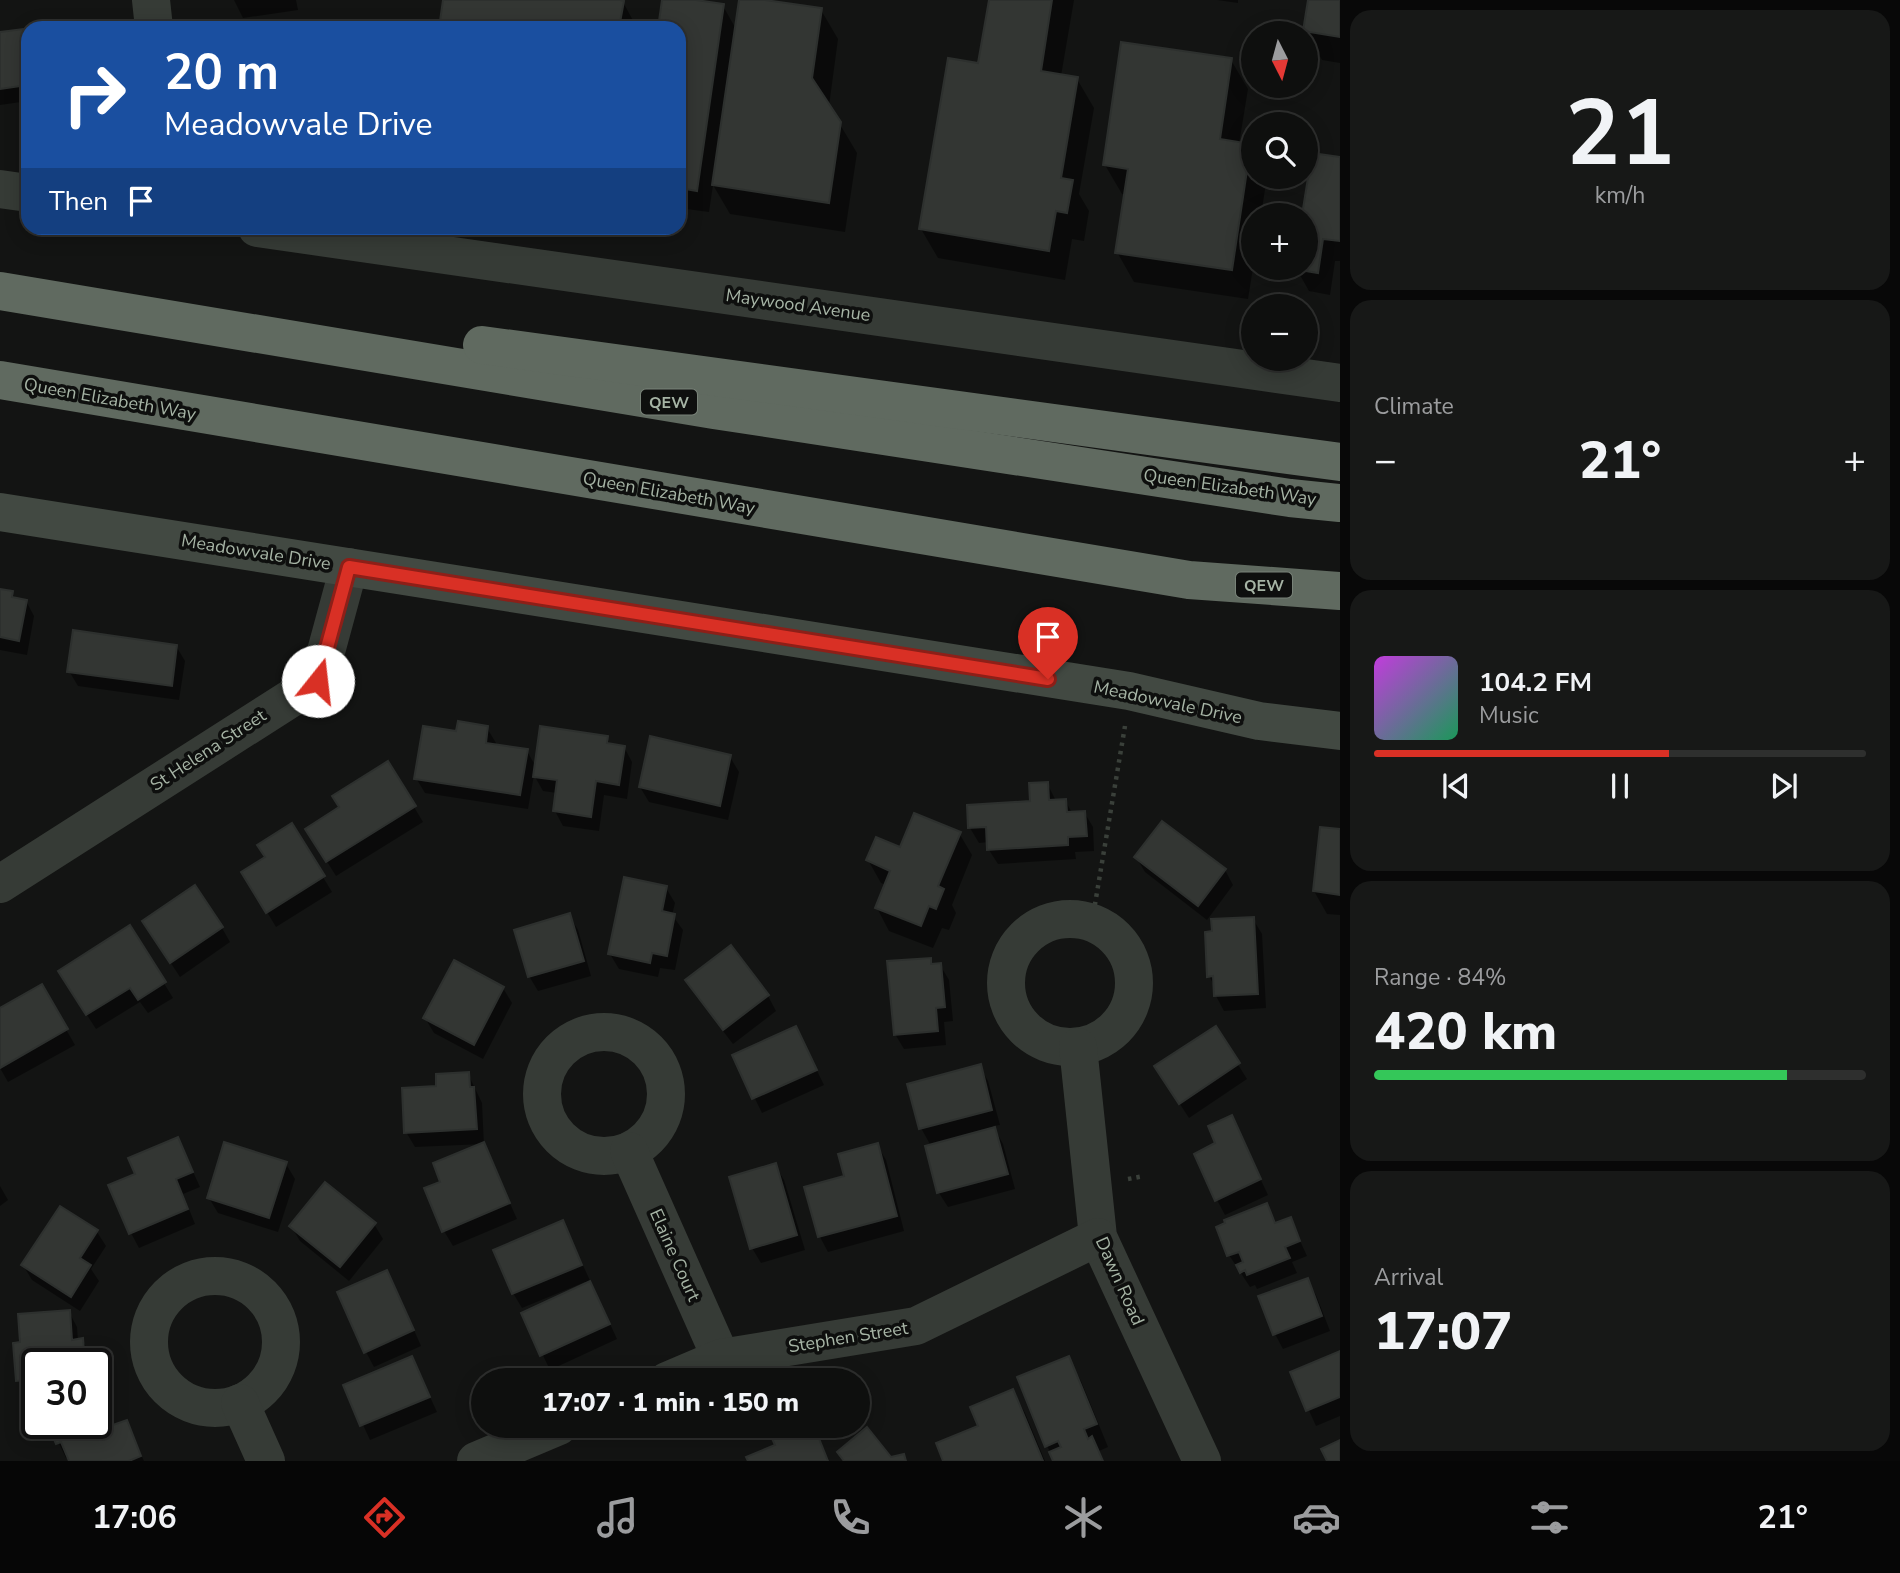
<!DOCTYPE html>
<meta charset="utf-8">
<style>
:root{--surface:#0e0f0e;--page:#171817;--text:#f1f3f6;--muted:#9b9c9e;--line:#2e2f2e;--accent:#d93025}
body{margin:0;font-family:"Nunito Sans",sans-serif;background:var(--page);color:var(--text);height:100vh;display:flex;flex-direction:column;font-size:26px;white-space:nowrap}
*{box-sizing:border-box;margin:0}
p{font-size:23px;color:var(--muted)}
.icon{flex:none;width:38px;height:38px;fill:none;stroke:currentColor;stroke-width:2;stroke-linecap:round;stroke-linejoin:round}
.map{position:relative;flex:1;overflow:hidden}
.side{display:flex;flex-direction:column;gap:10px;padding:10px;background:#080808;width:560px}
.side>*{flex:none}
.top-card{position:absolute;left:21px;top:21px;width:665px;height:214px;border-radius:21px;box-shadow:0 4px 18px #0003,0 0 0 2px var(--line);background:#1a4fa0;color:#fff;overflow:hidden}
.needle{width:46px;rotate:174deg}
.buttons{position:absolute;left:1241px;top:21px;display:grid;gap:14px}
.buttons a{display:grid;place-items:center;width:77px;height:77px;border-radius:50%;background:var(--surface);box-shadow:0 4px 18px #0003,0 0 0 2px var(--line);font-size:35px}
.speed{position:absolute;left:21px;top:1348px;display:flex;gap:14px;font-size:35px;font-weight:700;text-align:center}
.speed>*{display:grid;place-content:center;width:91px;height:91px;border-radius:50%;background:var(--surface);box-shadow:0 4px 18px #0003,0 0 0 2px var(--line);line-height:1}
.speed .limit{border:4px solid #111;border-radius:10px;background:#fff;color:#111}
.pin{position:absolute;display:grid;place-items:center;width:60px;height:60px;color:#fff;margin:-72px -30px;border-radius:50% 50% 50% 0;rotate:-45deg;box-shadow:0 0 7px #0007}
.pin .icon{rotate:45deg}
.me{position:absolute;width:77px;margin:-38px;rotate:16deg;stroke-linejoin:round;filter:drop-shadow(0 0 5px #0008)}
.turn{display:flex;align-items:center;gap:24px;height:147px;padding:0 28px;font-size:32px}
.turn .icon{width:91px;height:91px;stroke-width:2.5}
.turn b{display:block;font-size:49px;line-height:60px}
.then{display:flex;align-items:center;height:66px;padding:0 28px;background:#0003;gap:14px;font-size:26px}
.big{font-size:52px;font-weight:800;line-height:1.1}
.side .tile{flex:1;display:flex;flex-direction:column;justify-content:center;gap:10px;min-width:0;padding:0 24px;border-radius:21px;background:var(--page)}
.side .dial{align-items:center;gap:0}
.dial b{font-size:91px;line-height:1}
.song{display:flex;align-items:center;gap:21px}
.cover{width:84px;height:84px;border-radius:10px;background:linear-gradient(135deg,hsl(290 70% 55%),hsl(150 70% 35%))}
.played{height:7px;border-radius:4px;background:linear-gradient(90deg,var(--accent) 60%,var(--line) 60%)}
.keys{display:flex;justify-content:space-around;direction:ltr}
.heat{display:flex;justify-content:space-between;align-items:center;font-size:38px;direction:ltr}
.charge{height:10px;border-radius:5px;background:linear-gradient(90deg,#34c759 84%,var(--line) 0)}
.trip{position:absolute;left:471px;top:1368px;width:399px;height:70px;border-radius:35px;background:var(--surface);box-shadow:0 4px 18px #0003,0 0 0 2px var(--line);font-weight:800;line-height:70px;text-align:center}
.tab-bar{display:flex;height:112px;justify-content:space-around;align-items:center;background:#060606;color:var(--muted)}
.tab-bar .icon{width:49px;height:49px}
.tab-bar .on{color:var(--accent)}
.tab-bar b{font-size:32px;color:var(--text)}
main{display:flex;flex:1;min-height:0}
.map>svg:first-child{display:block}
.shadow{fill:#0007}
.building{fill:#333633;stroke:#2d302e;stroke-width:2}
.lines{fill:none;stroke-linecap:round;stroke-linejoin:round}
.path{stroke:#3a403a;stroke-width:4.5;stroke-dasharray:3.5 5;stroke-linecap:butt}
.street{stroke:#363b36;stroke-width:38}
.secondary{stroke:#424942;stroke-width:38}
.highway{stroke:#606a60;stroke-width:38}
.route-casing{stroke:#8d1f18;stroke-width:18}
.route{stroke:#d93025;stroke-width:12}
.labels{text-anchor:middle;stroke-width:7;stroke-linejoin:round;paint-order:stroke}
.shield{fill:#0e0f0e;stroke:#788278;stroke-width:2}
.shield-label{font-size:16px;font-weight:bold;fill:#a6b4a5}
.street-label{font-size:18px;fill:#a6b4a5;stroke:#0e0f0e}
</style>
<main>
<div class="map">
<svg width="1340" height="1461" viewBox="0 0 1340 1461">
<rect width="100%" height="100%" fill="#131413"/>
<!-- shadow -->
<g class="shadow">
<polygon points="234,0 296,0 298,10 243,18"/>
<polygon points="445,0 609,0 623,2 637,28 440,28"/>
<polygon points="663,0 683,0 723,6 736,29 741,0 821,10 838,39 829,106 857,153 845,232 730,214 713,185 709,212 679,208 679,28 659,28"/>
<polygon points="991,0 1074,0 1061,76 1077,79 1094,108 1079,194 1089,211 1084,241 1072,239 1065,280 938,258 921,229 980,65"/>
<polygon points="1217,0 1238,0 1238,3"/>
<polygon points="1310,0 1340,0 1340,63 1322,60 1305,31"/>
<polygon points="22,31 28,41 28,101 0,105 0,34"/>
<polygon points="1231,60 1248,89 1239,144 1250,146 1253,151 1253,177 1267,177 1261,215 1253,215 1253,268 1248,299 1134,282 1117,252 1126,195 1122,194 1105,165"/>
<polygon points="1313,155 1340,159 1340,261 1335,261 1330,295 1309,291 1296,268 1306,268 1304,215"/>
<polygon points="0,591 12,593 16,599 26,601 34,616 27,655 0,650"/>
<polygon points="176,646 185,661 179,700 78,686 69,671"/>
<polygon points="487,728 496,743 495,746 527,751 536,767 607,738 611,746 624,747 632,762 627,799 604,795 599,831 563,826 555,811 557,793 543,791 534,775 528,809 425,793 416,778 458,733"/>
<polygon points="730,757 739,772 728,820 649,802 640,787"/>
<polygon points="1047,783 1056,801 1065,800 1072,813 1084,812 1093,827 1094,851 1075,852 1076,859 998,864 989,850 989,842 979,843 970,828 1032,803"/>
<polygon points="414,807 423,822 336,876 316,844"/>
<polygon points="292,826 332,892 276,927 243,872 266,858"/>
<polygon points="1322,829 1340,831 1340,915 1327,914 1314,891"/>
<polygon points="959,833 972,855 952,905 956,913 949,930 942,928 933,948 889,931 877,908 886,885 881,883 868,860"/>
<polygon points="1136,857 1225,870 1233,885 1207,920 1145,872"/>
<polygon points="666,888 675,903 672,915 683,930 675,970 660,968 658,977 619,969 610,954"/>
<polygon points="569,915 578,930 591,976 538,991 529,976"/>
<polygon points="1253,919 1262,934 1266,1008 1224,1011 1216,996 1215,987 1209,976 1214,933"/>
<polygon points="130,928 173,998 148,1013 140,1002 96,1029 69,987"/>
<polygon points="222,928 230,942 180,977 153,936"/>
<polygon points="930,960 933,966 940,965 949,980 953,1021 944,1022 946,1045 904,1049 895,1034"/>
<polygon points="687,981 768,996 776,1011 733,1044 696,996"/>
<polygon points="41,986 75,1045 8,1082 0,1068 0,1010"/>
<polygon points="503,988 512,1003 483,1059 434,1033 425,1018"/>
<polygon points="796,1028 824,1085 762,1113 734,1056"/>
<polygon points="1215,1028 1247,1079 1189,1118 1165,1081"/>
<polygon points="980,1067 988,1081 1000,1125 993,1126 1003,1144 1015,1189 948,1207 939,1193 927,1147 931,1146 921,1128"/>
<polygon points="468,1074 482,1103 484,1146 517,1219 453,1246 444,1231 443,1183 484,1144 415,1147 406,1132 438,1087"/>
<polygon points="1231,1117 1268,1195 1225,1215 1217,1200 1217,1144"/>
<polygon points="178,1139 200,1187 183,1194 195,1224 139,1248 131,1233 137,1175"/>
<polygon points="877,1145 886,1160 904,1231 828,1252 820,1237 807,1188 846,1177"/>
<polygon points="286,1164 295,1179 278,1232 218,1213 209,1198"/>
<polygon points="775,1165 784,1180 805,1250 761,1263 752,1248"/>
<polygon points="0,1186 8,1200 0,1206"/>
<polygon points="1267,1205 1277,1224 1290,1219 1307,1256 1292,1262 1297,1273 1257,1289 1255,1285 1250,1287 1229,1255"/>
<polygon points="563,1222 617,1339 550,1370 523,1314 587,1284 585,1282 522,1308 513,1293"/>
<polygon points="374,1224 383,1239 349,1281 300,1241 291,1226"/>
<polygon points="97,1232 106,1246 91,1269 99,1281 80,1311 32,1280 23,1265"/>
<polygon points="1307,1280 1316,1295 1330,1331 1283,1349 1275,1334"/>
<polygon points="395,1287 421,1346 374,1367 366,1352"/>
<polygon points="69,1312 77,1327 78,1341 82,1340 91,1355 92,1363 37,1363 37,1394 26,1395 18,1380 21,1344"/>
<polygon points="1340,1353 1340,1416 1316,1426 1292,1373"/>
<polygon points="412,1358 437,1412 370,1440 345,1386"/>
<polygon points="1068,1358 1081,1381 1108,1447 1099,1451 1104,1461 1055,1461 1047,1446"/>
<polygon points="1013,1391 1025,1413 1045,1461 945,1461"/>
<polygon points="96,1397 111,1428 126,1422 144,1461 71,1461 69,1457 66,1458 49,1423 96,1423"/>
<polygon points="814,1426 829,1461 750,1461"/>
</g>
<!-- building -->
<g class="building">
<polygon points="443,0 620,0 624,1 619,28 439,28"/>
<polygon points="662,0 696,0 724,4 697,191 679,188 679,28 658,28"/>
<polygon points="739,0 765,0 822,8 812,78 841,122 829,203 712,185"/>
<polygon points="989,0 1052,0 1041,71 1078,77 1061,178 1073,180 1067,213 1056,211 1049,251 919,229 948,58 978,63"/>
<polygon points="1308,0 1340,0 1340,37 1303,31"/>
<polygon points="23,29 28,65 28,85 0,89 0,32"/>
<polygon points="1121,42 1232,58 1220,139 1251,144 1232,270 1115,253 1128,169 1103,165"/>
<polygon points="1312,153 1340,157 1340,241 1323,239 1318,273 1294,269 1306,268 1306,215 1302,215"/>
<polygon points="0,589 13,591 12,597 27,600 19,641 0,637"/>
<polygon points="73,630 177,645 172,686 67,672"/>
<polygon points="458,721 488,726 486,743 528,749 520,795 414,779 423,726 456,731"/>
<polygon points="540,726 608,736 607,743 625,746 619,785 596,781 591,817 553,811 557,780 533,777"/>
<polygon points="650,736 731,755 720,806 639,787"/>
<polygon points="388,761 416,806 326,862 305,829 339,807 332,796"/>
<polygon points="1048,782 1049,800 1066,799 1067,812 1085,811 1087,836 1068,837 1068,845 987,850 986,827 968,828 967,805 1030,801 1029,783"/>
<polygon points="914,813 961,832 938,886 944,889 936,909 929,906 921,926 875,908 890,871 866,860 876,837 900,847"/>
<polygon points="1162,821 1226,869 1198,906 1134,857"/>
<polygon points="292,823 325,876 266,913 241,872 265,857 257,845"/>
<polygon points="1320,827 1340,829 1340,895 1313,891"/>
<polygon points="624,877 667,886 662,911 675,914 667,956 652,953 650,963 608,954"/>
<polygon points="195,885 223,927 170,963 142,921"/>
<polygon points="570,913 584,961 528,977 514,930"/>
<polygon points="1254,917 1258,994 1214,996 1213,976 1207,977 1205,932 1212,931 1211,919"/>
<polygon points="130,925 166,982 138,1000 130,988 86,1015 58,971"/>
<polygon points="731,945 769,995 723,1030 685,980"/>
<polygon points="931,958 931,964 941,963 945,1007 936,1008 938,1031 894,1035 887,961"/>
<polygon points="454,960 504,987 474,1045 423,1018"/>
<polygon points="42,984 68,1029 0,1068 0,1008"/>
<polygon points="796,1026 817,1070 752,1099 732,1055"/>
<polygon points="1216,1026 1240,1063 1179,1104 1154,1066"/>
<polygon points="981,1064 992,1110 919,1129 907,1084"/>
<polygon points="469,1072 470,1087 474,1087 477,1129 404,1133 402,1088 436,1086 436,1074"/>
<polygon points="1232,1115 1261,1179 1215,1201 1194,1154 1215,1143 1208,1126"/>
<polygon points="995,1127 1008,1174 937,1193 925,1146"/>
<polygon points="178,1137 193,1172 176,1179 188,1209 129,1234 108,1185 135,1174 128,1158"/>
<polygon points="224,1142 287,1162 269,1218 207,1198"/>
<polygon points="484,1142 510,1203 442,1232 424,1188 440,1182 433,1163"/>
<polygon points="878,1143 897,1216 818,1237 804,1187 844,1176 838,1154"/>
<polygon points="776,1163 797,1235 750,1249 729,1177"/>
<polygon points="325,1182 376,1223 340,1267 289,1226"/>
<polygon points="1267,1203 1275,1223 1291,1217 1300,1241 1285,1247 1290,1258 1247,1275 1245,1270 1240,1273 1236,1265 1243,1262 1239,1252 1227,1256 1216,1227 1225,1223 1224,1220"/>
<polygon points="60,1206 98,1230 80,1258 91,1265 71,1297 21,1265"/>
<polygon points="563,1220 582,1265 512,1294 493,1250"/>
<polygon points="387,1270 414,1330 364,1353 337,1292"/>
<polygon points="1308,1278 1322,1316 1273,1335 1258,1296"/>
<polygon points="590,1281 610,1324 540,1356 521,1313"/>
<polygon points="70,1310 72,1340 83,1338 85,1363 37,1363 37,1379 16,1381 13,1343 20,1342 18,1314"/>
<polygon points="1340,1351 1340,1397 1306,1411 1290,1372"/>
<polygon points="412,1356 430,1397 360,1426 343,1385"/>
<polygon points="1069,1356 1097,1424 1084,1429 1088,1439 1092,1436 1103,1461 1053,1461 1049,1452 1061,1447 1058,1441 1045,1447 1017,1377"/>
<polygon points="1013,1389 1043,1461 943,1461 936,1443 978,1426 970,1407"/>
<polygon points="97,1395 110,1426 127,1420 141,1456 129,1461 69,1461 61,1442 56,1444 47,1423 96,1423"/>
<polygon points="783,1426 814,1426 828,1461 748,1461 746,1457 775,1445 769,1432"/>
<polygon points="867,1427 891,1457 904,1454 906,1461 844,1461 837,1452"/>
<polygon points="1340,1440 1340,1461 1327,1461 1321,1449"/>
</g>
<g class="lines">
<!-- path -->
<g class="path">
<polyline points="1092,922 1125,726"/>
<polyline points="1128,1179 1144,1176"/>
</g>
<!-- street -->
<g class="street">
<polyline points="151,0 154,28"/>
<polyline points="0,189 28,193"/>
<polyline points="257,228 1340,383"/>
<polyline points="0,884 318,681 349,567"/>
<circle cx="1070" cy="983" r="64"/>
<circle cx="604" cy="1094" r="62"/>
<polyline points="1078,1047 1098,1237 1202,1461"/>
<polyline points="629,1151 721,1358"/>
<circle cx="215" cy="1342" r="66"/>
<polyline points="667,1381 721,1358 916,1326 1098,1237"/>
<polyline points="240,1403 266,1461"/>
<polyline points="476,1461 559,1426"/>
</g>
<!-- secondary -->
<polyline class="secondary" points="0,512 1129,691 1259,721 1340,731"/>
<!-- highway -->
<g class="highway">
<polyline points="0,291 714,410 1290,498 1340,503"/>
<polyline points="482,345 1340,462"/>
<polyline points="0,380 1189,580 1340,591"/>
</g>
</g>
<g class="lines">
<defs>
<polyline id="route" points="318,681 349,567 1048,679"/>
</defs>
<!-- route casing -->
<use href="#route" class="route-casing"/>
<!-- route -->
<use href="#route" class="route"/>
</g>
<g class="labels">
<!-- shield labels -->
<g class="shield">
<rect x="641" y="389.5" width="56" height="25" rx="5"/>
<rect x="1236" y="572.5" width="56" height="25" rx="5"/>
</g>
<g class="shield-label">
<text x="669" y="408">QEW</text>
<text x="1264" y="591">QEW</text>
</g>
<!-- street labels -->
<g class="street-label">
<text transform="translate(798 305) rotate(8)" y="6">Maywood Avenue</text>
<text transform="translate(110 399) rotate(10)" y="6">Queen Elizabeth Way</text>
<text transform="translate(1230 487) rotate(8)" y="6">Queen Elizabeth Way</text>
<text transform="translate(669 493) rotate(10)" y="6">Queen Elizabeth Way</text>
<text transform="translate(256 552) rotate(9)" y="6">Meadowvale Drive</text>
<text transform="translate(1168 702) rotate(12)" y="6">Meadowvale Drive</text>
<text transform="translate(208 750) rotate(-33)" y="6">St Helena Street</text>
<text transform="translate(675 1255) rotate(66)" y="6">Elaine Court</text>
<text transform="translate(1120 1281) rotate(66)" y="6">Dawn Road</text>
<text transform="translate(848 1337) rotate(-9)" y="6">Stephen Street</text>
</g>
</g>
</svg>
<div class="buttons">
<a><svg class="needle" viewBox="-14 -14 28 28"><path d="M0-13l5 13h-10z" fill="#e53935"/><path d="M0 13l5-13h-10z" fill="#9b9c9e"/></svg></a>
<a><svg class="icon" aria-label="search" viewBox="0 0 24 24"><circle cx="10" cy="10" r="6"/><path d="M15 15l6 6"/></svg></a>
<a>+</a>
<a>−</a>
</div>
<div class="speed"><div class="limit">30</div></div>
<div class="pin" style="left:1048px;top:679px;background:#d93025"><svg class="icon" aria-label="arrive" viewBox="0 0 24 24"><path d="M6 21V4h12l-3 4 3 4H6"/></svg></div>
<svg class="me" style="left:318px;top:681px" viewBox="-20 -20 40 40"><circle r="19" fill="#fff"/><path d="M0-13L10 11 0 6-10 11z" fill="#d93025"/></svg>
<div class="trip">17:07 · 1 min · 150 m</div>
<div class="top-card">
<div class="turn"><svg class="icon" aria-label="right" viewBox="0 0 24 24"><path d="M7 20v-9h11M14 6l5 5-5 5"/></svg><div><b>20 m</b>Meadowvale Drive</div></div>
<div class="then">Then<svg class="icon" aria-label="arrive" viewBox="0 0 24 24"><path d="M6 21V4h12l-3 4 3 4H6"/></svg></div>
</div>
</div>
<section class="side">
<div class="tile dial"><b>21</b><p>km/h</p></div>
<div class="tile"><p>Climate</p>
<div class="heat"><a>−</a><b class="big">21°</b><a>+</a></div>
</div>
<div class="tile">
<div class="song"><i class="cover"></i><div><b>104.2 FM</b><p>Music</p></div></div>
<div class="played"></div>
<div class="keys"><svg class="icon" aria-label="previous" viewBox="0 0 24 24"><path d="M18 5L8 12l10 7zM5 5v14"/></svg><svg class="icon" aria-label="pause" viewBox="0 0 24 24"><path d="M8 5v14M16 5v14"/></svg><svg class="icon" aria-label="next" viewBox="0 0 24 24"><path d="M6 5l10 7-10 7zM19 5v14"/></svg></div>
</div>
<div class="tile"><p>Range · 84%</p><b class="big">420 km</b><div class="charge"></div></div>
<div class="tile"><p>Arrival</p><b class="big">17:07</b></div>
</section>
</main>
<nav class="tab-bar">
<b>17:06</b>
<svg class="icon on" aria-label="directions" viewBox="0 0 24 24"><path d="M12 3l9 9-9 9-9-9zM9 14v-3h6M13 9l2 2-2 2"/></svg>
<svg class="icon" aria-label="music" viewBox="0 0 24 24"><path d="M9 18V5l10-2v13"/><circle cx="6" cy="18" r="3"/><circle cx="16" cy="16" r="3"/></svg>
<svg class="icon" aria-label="phone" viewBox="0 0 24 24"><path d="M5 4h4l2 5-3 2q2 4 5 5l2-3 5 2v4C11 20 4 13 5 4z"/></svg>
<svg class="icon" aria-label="climate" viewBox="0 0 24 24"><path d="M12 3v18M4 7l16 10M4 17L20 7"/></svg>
<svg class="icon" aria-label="car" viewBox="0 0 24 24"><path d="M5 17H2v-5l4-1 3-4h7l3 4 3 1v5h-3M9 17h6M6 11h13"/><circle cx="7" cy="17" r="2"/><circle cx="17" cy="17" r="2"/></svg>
<svg class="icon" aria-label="filters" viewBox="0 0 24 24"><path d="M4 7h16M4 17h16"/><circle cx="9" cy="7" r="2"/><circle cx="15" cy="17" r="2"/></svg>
<b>21°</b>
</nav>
